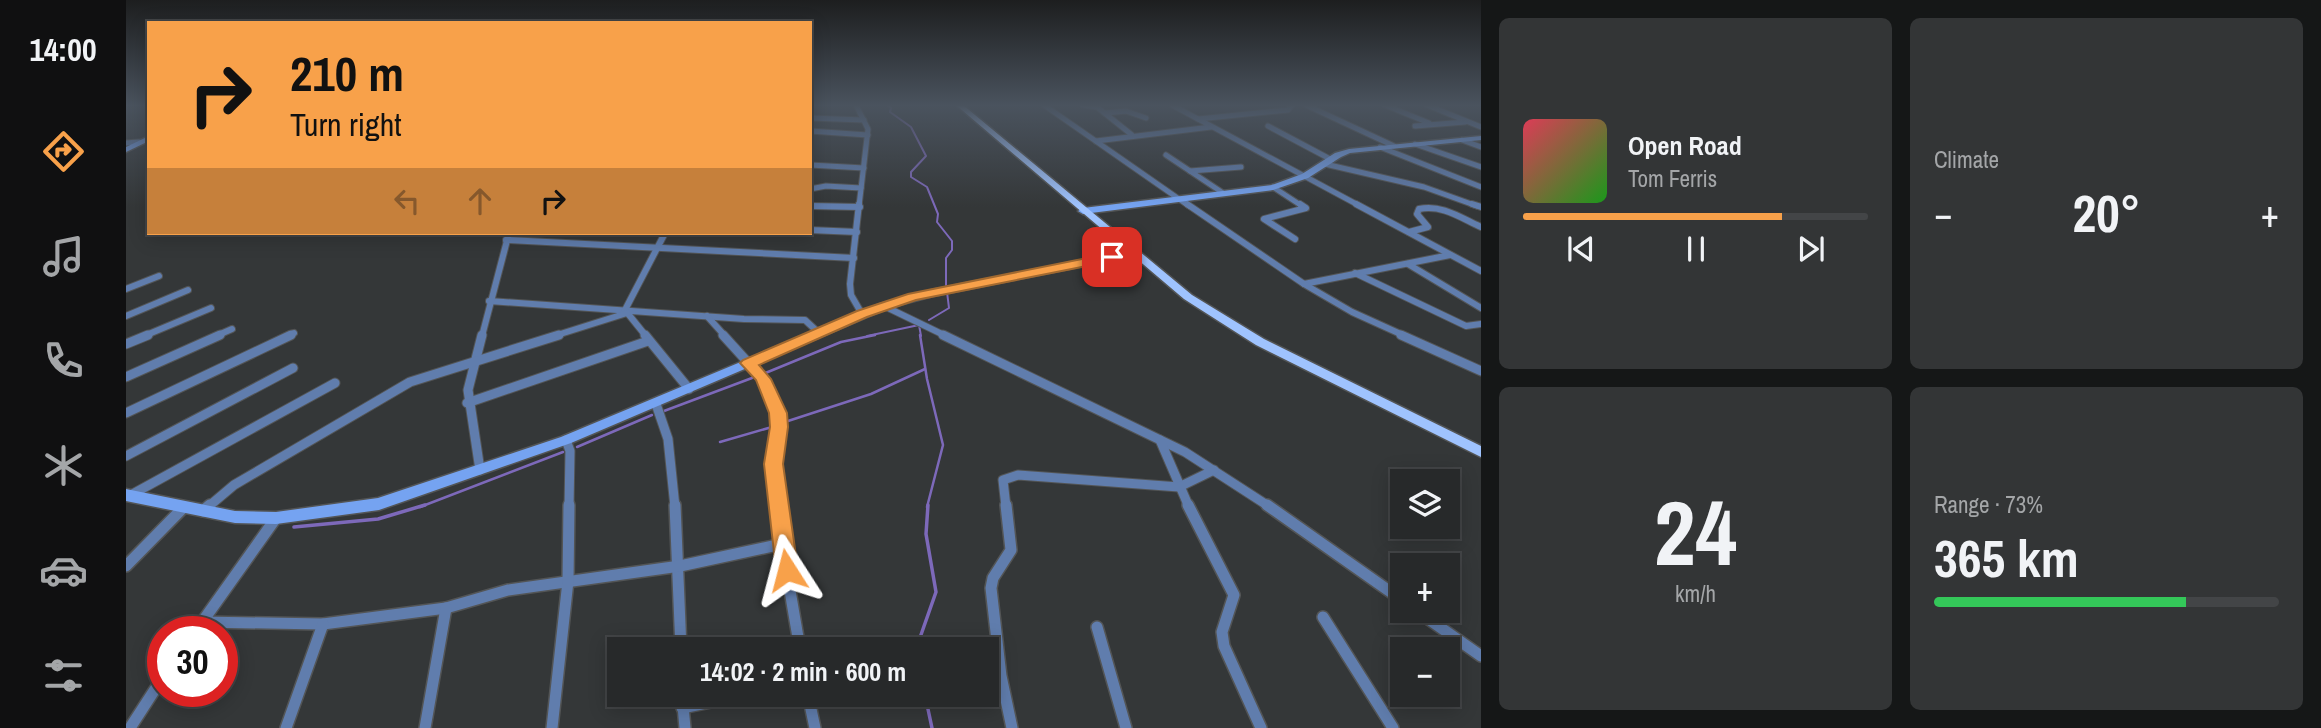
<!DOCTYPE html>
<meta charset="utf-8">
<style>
:root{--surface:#27292a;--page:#333536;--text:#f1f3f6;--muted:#a4a6a8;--line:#434547;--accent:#f8a14a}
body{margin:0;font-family:"Archivo Narrow",sans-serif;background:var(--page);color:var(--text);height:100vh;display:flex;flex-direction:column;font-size:26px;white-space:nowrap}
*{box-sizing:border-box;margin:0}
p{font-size:23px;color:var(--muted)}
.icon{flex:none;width:38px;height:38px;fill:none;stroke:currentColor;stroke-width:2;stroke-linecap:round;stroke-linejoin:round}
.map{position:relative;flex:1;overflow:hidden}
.drawer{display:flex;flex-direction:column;gap:18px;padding:18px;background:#151717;width:840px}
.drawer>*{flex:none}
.hud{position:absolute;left:21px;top:21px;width:665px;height:214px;border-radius:0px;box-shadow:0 4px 18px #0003,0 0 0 2px var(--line);background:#f8a14a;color:#111;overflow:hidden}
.tools{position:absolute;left:1264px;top:469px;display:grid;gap:14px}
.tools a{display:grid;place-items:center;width:70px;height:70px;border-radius:0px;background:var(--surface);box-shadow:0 4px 18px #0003,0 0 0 2px var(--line);font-size:35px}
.speed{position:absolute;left:21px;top:616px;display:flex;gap:14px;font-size:35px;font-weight:700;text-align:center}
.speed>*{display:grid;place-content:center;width:91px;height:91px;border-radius:50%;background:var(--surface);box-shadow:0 4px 18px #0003,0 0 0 2px var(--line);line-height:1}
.speed .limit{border:10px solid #d22;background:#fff;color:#111}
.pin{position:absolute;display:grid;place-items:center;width:60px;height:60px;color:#fff;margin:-30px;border-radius:14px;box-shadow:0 4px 10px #0006}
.me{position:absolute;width:77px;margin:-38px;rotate:351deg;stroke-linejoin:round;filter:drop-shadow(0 0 5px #0008)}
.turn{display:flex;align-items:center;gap:24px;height:147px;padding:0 28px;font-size:32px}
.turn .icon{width:91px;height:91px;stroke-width:2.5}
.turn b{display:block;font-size:49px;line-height:60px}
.lanes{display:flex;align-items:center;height:66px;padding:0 28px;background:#0003;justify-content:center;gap:35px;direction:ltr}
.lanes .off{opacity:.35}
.big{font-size:52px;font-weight:800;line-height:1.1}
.drawer .tile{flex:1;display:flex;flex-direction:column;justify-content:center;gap:10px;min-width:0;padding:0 24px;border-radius:10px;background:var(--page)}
.drawer .dial{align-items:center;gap:0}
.dial b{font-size:91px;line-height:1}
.song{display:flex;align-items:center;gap:21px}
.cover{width:84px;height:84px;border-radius:10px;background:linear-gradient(135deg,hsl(350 70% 55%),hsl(120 70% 35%))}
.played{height:7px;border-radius:4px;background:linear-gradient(90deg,var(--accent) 75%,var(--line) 75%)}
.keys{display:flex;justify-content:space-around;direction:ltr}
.heat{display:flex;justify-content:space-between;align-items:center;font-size:38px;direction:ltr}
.charge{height:10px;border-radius:5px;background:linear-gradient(90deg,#34c759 73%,var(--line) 0)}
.drawer .tiles{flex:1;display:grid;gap:18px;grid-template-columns:repeat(2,1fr)}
.trip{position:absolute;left:481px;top:637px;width:392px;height:70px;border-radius:0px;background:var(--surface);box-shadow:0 4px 18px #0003,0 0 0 2px var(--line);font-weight:800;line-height:70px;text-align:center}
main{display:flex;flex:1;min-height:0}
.tabs{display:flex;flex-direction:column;width:126px;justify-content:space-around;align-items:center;background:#101011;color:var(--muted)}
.tabs .icon{width:49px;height:49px}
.tabs .on{color:var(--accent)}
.tabs b{font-size:32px;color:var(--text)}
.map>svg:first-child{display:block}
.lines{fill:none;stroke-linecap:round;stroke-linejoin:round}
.stream-far2{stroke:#7d69ba;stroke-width:2}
.stream-far1{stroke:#7d69ba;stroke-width:2.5}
.stream{stroke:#7d69ba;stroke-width:3.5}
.street-far3-casing{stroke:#535556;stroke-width:7}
.street-far2-casing{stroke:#535556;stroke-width:8}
.street-far1-casing{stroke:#535556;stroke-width:11}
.street-casing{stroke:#535556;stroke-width:14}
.secondary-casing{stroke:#535556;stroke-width:3}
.primary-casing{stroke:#535556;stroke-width:3}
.street-far3{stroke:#607dad;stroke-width:5}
.street-far2{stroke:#607dad;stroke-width:6}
.street-far1{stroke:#607dad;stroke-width:9}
.street{stroke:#607dad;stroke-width:11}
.secondary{fill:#75a3f1;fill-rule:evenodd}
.primary{fill:#9fc3fe;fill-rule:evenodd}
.route{fill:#f8a14a;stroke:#a16930;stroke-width:2}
</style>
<main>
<nav class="tabs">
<b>14:00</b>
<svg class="icon on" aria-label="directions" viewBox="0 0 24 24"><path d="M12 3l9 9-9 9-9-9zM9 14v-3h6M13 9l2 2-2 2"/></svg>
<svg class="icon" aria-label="music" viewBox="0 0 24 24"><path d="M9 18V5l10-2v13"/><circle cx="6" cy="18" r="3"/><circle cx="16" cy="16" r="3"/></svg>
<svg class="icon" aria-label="phone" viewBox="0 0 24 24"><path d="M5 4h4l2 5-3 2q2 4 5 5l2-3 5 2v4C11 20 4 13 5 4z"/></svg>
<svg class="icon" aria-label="climate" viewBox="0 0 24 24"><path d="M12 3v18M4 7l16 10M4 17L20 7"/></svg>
<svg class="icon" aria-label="car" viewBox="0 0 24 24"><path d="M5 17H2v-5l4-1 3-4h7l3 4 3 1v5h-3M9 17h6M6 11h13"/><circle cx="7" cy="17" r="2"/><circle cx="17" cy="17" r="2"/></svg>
<svg class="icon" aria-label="filters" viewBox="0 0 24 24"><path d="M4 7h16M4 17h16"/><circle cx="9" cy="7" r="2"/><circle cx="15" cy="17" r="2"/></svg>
</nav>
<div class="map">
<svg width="1355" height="728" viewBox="0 0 1355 728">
<rect width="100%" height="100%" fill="#343738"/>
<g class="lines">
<!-- stream-far2 -->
<g class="stream-far2">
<polyline points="761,105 765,108 764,112 785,127 800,156 785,172 785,177 801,187 812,214 811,222 826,241 826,250 820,258 820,285"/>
<polyline points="803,320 823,308 821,292"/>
<polyline points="741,336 793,325 795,336"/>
</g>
<!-- stream-far1 -->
<g class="stream-far1">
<polyline points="794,335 801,379 817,445 801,507"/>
<polyline points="637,374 715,342 749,335"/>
<polyline points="538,411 626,378"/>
<polyline points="662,421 745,394 799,369"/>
<polyline points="594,442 646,427"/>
<polyline points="451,447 526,415"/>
<polyline points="294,507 437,452"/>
</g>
<!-- stream -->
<g class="stream">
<polyline points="168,527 252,519 299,505"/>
<polyline points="790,649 810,592 800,534 802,505"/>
<polyline points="799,695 806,728"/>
</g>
<defs>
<g id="street-far3">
<polyline points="730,105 742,129 733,206"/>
<polyline points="918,105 1063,206"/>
<polyline points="957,105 971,107 1006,135"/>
<polyline points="1046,105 1234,206"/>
<polyline points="1180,105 1268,146"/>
<polyline points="1259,105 1303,123"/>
<polyline points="1301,105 1355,127"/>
<polyline points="979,113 1000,111 1020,118"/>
<polyline points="684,118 738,120"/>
<polyline points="1072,119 1162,110 1166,105"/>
<polyline points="1142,126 1206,160"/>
<polyline points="1289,126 1339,122"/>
<polyline points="684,131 742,135"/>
<polyline points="1336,140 1355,147"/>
<polyline points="970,141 1085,127"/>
<polyline points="0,143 13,142"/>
<polyline points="1289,144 1355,167"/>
<polyline points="1254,147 1355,187"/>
<polyline points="1040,155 1097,193"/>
<polyline points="1199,164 1298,187 1351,206"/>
<polyline points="684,165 738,168"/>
<polyline points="1064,171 1115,167"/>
<polyline points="1147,187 1176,206"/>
<polyline points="684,189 700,186 735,188"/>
</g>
<g id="street-far2">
<polyline points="733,204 724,284 725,295 736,314"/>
<polyline points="1061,204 1178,284 1324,255"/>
<polyline points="1230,204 1355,271"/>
<polyline points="1346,204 1355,207"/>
<polyline points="684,206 734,207"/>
<polyline points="684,230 731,232"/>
<path d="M1283,232L1302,227L1291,214L1293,209C1316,204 1335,218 1355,227"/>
<polyline points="1169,239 1138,219 1180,208 1174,204"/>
<polyline points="380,240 728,258"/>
<polyline points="1282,264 1355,308"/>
<polyline points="1229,273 1340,326 1355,324"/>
<polyline points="1178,284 1226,312 1279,336"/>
<polyline points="0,289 33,276"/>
<polyline points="363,301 618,319 679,320 693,333"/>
<polyline points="758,306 820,336"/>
<polyline points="499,310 520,336"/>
<polyline points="499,310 539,233"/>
<polyline points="0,316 62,290"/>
<polyline points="581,316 599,336"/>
<polyline points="18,336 85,308"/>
<polyline points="90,336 106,329"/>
<polyline points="161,336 168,333"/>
<polyline points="356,336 383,233"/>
<polyline points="428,336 501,313"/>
</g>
<g id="street-far1">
<polyline points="519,335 563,389"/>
<polyline points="597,335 637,379 652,413 648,464 652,507"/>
<polyline points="817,335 1059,452 1144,507"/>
<polyline points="1275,335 1355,371"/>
<polyline points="0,344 22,335"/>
<polyline points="0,377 94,335"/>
<polyline points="341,403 522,341"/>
<polyline points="530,404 542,439 549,507"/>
<polyline points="0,413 165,335"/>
<polyline points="440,440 444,451 443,507"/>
<polyline points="1034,440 1063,507"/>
<polyline points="0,456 167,368"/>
<polyline points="354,470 342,390 356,335"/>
<polyline points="3,496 209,383"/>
<polyline points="82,507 108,485 284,382 433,335"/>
<polyline points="880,507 877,480 892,475 1053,487 1088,470"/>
</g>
<g id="street">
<polyline points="549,505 555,649"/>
<polyline points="880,505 885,550 867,578 865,588 875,676 886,728"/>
<polyline points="1062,505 1108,595 1096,632 1098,646 1135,728"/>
<polyline points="1141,505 1276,600"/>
<polyline points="77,511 84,505"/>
<polyline points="656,544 674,649"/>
<polyline points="0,566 56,509"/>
<polyline points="1291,611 1355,656"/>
<polyline points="1197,617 1267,728"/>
<polyline points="75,622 197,624 320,608 382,590 554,566 656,544 652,505"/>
<polyline points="971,627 1000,728"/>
<polyline points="69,632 150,518"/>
<polyline points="556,695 559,728"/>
<polyline points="682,695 689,728"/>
<polyline points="556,708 619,695"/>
<polyline points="4,728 37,677"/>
<polyline points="160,728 197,624"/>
<polyline points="299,728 320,608"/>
<polyline points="426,728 442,581 443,505"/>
</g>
<g id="secondary">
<polygon points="23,136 23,141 0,152 0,147"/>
<polygon points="1355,136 1355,140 1224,153 1215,157 1182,178 1147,190 957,214 952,211 957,208 1146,185 1176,174 1209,153 1223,149"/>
<polygon points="1008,250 1013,253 1012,255 807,296 762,308 445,443 253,510 150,524 109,523 0,501 0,489 109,511 150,512 252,498 435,437 754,304 806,290"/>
</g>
<polygon id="primary" points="830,105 837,105 1066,295 1138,339 1355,446 1355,457 1130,345 1058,299"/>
</defs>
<!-- street-far3 casing -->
<use href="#street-far3" class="street-far3-casing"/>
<!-- street-far2 casing -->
<use href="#street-far2" class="street-far2-casing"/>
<!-- street-far1 casing -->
<use href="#street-far1" class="street-far1-casing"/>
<!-- street casing -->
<use href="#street" class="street-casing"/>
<!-- secondary casing -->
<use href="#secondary" class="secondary-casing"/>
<!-- primary casing -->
<use href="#primary" class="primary-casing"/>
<!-- street-far3 -->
<use href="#street-far3" class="street-far3"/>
<!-- street-far2 -->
<use href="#street-far2" class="street-far2"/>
<!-- street-far1 -->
<use href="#street-far1" class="street-far1"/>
<!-- street -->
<use href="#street" class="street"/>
<!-- secondary -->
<use href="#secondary" class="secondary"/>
<!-- primary -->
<use href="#primary" class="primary"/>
</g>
<!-- sky -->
<linearGradient id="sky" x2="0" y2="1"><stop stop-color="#1d1e1f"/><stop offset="0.51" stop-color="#4a535e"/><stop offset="1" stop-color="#4a535e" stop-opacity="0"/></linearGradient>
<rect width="1355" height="207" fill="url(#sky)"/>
<!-- route -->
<polygon class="route" points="986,253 993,257 991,260 790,300 741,317 633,365 645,379 661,413 662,427 657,464 672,570 669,577 661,579 653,577 650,570 638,464 644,427 643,413 630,380 614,363 617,360 731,311 782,294"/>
</svg>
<div class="tools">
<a><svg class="icon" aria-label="layers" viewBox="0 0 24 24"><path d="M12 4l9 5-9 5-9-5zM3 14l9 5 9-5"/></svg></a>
<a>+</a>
<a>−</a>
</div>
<div class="speed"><div class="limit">30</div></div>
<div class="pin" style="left:986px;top:257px;background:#d93025"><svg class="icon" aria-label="arrive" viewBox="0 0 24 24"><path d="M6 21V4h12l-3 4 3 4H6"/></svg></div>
<svg class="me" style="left:661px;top:570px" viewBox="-20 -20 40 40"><path d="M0-17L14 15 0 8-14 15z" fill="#f8a14a" stroke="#fff" stroke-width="4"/></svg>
<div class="trip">14:02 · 2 min · 600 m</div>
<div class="hud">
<div class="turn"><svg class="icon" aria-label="right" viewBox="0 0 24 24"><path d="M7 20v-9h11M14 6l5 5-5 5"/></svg><div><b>210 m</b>Turn right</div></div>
<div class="lanes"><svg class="icon off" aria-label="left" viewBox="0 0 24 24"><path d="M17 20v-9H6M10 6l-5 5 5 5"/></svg><svg class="icon off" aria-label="ahead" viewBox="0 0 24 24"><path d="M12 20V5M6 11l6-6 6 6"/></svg><svg class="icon" aria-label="right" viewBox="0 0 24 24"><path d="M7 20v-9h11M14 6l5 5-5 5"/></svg></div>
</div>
</div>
<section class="drawer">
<div class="tiles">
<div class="tile">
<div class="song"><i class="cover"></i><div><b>Open Road</b><p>Tom Ferris</p></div></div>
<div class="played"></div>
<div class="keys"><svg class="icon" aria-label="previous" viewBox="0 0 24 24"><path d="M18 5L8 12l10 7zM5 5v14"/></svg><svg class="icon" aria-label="pause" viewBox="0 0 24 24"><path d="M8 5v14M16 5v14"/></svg><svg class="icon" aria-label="next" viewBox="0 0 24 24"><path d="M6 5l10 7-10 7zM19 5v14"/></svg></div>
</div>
<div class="tile"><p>Climate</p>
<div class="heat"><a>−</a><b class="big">20°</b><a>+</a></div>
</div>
<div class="tile dial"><b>24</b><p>km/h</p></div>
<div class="tile"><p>Range · 73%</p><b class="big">365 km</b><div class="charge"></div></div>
</div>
</section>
</main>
